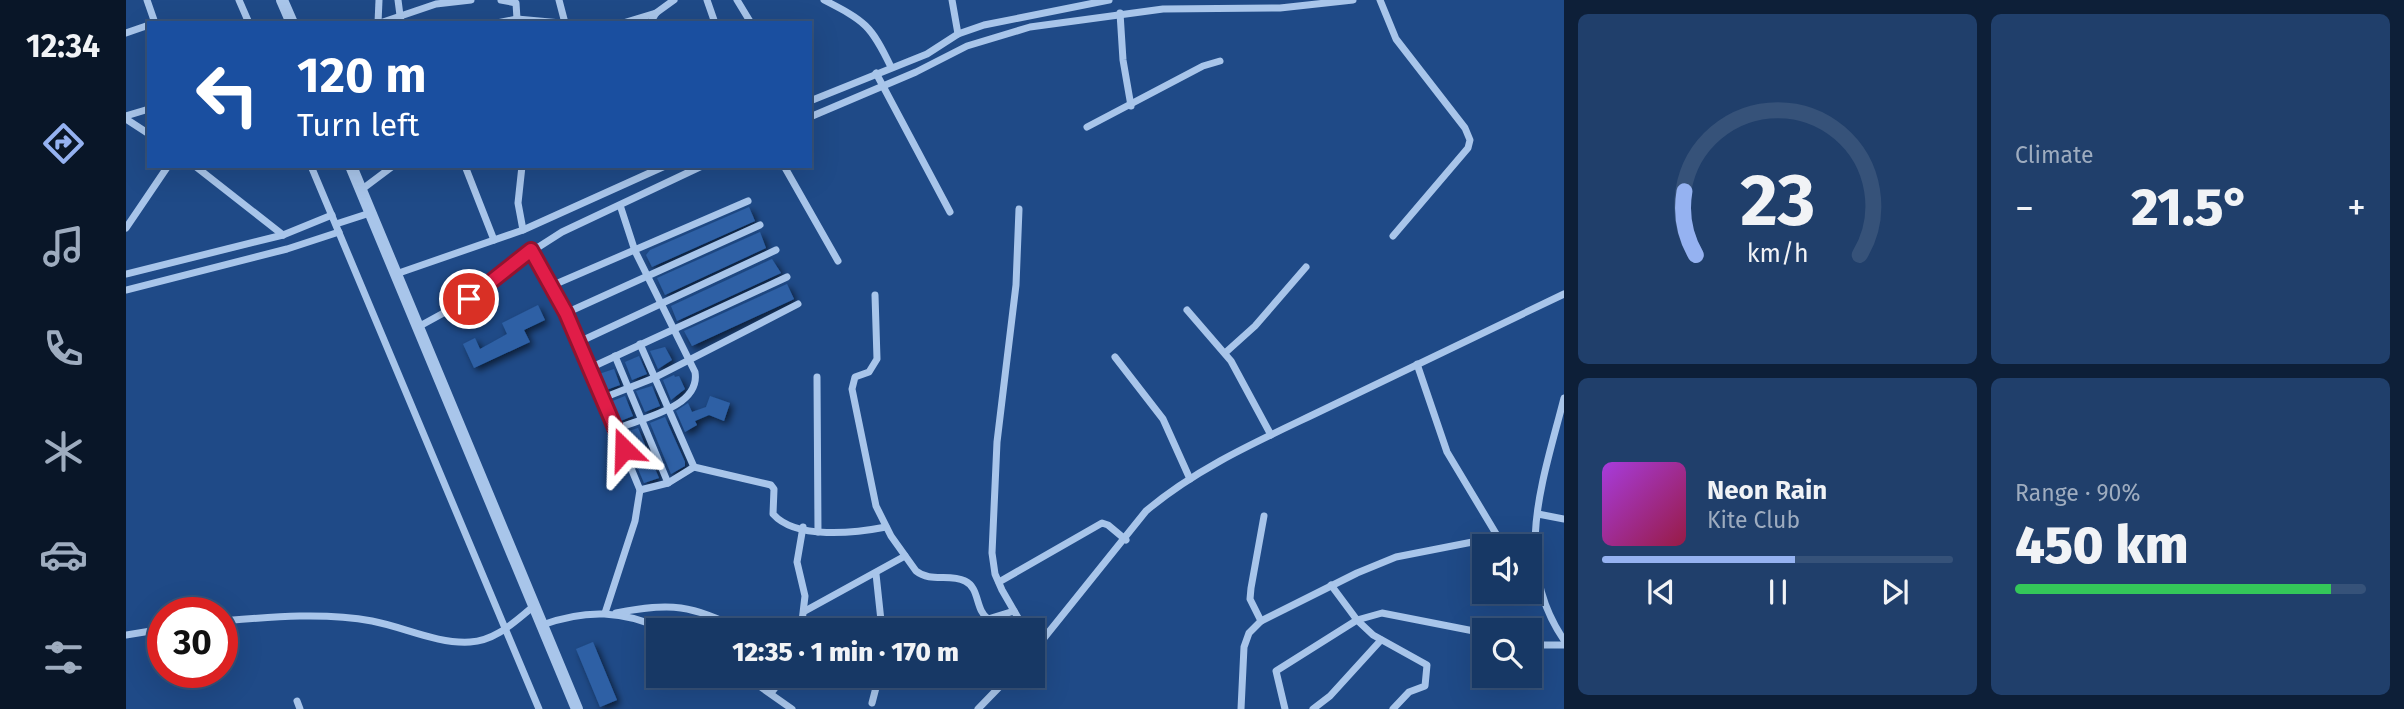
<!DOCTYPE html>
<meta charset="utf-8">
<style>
:root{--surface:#173865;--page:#203f6b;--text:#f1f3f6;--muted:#9eacbf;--line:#365279;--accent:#95b2f1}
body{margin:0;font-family:"Fira Sans",sans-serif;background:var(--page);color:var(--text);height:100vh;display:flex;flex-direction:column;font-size:26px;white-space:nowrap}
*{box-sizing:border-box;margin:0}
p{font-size:23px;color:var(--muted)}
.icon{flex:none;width:38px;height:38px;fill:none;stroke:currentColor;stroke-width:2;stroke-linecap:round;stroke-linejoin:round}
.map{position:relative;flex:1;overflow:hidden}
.panel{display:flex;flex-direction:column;gap:14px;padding:14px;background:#0d1f38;width:840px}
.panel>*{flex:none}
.guide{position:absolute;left:21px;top:21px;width:665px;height:147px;border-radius:0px;box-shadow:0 7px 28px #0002,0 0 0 2px var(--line);background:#1a4fa0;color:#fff;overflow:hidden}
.fabs{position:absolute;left:1346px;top:534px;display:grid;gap:14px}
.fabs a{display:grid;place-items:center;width:70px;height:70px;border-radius:0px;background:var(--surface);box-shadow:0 7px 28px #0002,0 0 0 2px var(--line);font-size:35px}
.speed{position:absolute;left:21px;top:597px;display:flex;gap:14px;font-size:35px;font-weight:700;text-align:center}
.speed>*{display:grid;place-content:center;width:91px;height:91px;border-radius:50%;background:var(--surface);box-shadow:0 7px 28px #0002,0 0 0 2px var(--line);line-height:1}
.speed .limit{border:10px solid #d22;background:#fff;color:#111}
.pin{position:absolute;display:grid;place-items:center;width:60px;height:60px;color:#fff;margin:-30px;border:4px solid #fff;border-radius:50%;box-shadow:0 2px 7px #0007}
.me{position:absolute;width:77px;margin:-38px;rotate:338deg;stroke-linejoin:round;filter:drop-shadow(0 0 5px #0008)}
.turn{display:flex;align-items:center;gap:24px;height:147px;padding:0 35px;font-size:32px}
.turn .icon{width:91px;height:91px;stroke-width:2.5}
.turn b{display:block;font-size:49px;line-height:60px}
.big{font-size:52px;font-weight:800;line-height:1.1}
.panel .tile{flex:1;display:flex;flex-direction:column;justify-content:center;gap:10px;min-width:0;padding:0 24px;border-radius:10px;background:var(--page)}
.panel .dial{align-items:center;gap:0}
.dial svg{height:182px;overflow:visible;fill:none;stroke:var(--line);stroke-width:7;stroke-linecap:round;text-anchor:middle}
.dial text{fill:var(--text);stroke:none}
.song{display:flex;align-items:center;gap:21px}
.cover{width:84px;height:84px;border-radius:10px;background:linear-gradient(135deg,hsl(280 70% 55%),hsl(340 70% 35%))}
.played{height:7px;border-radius:4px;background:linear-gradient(90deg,var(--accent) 55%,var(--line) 55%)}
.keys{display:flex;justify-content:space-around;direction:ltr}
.heat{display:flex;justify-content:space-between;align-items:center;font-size:38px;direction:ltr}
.charge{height:10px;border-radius:5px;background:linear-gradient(90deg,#34c759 90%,var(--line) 0)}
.panel .tiles{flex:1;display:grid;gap:14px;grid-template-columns:repeat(2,1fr)}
.trip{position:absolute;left:520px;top:618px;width:399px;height:70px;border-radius:0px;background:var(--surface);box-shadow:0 7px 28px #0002,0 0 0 2px var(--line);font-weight:800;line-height:70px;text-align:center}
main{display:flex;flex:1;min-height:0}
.tab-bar{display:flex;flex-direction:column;width:126px;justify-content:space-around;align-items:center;background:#091628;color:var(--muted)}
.tab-bar .icon{width:49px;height:49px}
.tab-bar .on{color:var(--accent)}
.tab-bar b{font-size:32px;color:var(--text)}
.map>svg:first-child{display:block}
.building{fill:#2e61a5;filter:url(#shadow)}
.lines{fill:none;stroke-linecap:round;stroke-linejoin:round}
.minor{stroke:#a8c5ea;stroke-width:7}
.tertiary{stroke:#a8c5ea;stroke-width:12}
.route-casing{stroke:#92132f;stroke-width:18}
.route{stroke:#e11d48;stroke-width:12}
</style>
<main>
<nav class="tab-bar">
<b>12:34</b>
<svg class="icon on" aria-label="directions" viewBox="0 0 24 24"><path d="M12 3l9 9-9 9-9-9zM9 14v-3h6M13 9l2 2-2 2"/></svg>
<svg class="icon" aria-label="music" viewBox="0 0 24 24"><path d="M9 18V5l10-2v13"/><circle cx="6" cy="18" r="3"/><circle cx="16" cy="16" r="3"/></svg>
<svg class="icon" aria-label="phone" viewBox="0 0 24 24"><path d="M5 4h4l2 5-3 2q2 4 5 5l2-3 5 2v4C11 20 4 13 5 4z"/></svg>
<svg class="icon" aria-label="climate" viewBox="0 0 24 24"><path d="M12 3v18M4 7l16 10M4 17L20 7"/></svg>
<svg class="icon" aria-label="car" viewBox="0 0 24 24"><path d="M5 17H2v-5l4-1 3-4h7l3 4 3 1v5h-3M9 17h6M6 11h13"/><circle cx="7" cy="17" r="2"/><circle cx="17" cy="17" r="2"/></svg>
<svg class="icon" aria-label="filters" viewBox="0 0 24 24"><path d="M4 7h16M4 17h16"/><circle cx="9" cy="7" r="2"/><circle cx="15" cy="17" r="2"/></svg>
</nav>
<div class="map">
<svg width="1438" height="709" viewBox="0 0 1438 709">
<defs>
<filter id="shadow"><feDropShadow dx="3.5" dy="3.5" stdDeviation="3.5" flood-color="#0009"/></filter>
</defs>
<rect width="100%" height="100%" fill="#1f4a87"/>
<!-- building -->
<g class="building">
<polygon points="623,207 629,221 526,267 520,255 524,250"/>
<polygon points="634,232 640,248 539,295 531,278"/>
<polygon points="646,259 655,273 551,321 545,306"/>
<polygon points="661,284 668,299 664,301 566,346 558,331"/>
<polygon points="412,305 419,320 398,330 404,342 348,368 337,344 349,338 354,349 381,334 376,323"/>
<polygon points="539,347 546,360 532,369 524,351"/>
<polygon points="513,356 521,374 506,380 499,362"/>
<polygon points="488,369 494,385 480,390 473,374"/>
<polygon points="548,375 549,377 553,376 559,389 545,400 537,380"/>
<polygon points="526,386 534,406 519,412 510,391"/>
<polygon points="499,396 507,416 492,422 484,402"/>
<polygon points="584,396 604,403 598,421 583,415 569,421 571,425 559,432 550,411 562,403 566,412 580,407"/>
<polygon points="539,417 559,462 559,466 545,474 524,423"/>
<polygon points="512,428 533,478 518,483 497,433"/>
<polygon points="467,642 491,700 474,707 450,649"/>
</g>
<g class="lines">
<!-- minor -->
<g class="minor">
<polyline points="21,0 29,23"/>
<polyline points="113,0 123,23"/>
<polyline points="272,0 275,23"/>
<polyline points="375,0 390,3 391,19"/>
<polyline points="433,0 439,23"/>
<polyline points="581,0 589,23"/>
<polyline points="611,0 625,23"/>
<path d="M698,0C739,21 745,25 765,67"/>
<polyline points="826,0 832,34"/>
<polyline points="1254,0 1270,39 1339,128 1344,140 1342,148 1267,236"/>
<polyline points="994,13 997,60 1005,106"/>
<polyline points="252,23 253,0"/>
<polyline points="254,23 310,4 345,0"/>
<polyline points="371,23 391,19 435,23"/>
<polyline points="497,23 530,13"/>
<polyline points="524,23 530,13 548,0"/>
<polyline points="0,33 23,25"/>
<polyline points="750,73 824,212"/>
<polyline points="684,101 801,54 832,34 858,25 983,0"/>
<polyline points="0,116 23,109"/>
<polyline points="684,117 790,72 841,46 904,27 1037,9 1154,8 1227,0"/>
<polyline points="0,119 23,134"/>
<polyline points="961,127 1077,66 1094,61"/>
<polyline points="69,166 157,235"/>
<polyline points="185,166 413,709"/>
<polyline points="339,166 368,240"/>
<polyline points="396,166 392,203 397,230"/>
<polyline points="658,166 712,261"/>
<polyline points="235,190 267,166"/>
<polyline points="893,209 890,285 871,442 866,553 869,574 876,590 899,630"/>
<polyline points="210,224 244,213"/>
<polyline points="0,228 42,166"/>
<polyline points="406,250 453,342 514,490 509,521 479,613"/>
<polyline points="0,274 157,235 206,215"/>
<polyline points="270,274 397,230 539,166"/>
<polyline points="425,286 622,201"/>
<polyline points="0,290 161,249 213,232"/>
<path d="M749,295L751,359L743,372L729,377L726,389L750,506L765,536L790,571C805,583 823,573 839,581C854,588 849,610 862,619L888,611"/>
<polyline points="1061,310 1105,361 1145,435"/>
<polyline points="440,313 634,225"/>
<polyline points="292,327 343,299 386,264 436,232 576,166"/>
<polyline points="453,342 650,250"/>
<polyline points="1099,353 1129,326 1180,267"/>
<polyline points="489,356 542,483"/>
<polyline points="989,357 1037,419 1064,479"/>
<polyline points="1291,364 1321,452 1372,537"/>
<polyline points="464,368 661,277"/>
<polyline points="691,377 692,532"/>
<polyline points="477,398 528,378 672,304"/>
<path d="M1438,398C1417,481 1385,563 1438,640"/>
<path d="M490,429C516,418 575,407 569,372L509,251L494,205"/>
<path d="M568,467L645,485L648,489L647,514C670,540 729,533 760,527"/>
<polyline points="514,490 542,483 568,467 514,344"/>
<polyline points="1412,514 1438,519"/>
<polyline points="750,574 756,630"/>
<polyline points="873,582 976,523 982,525 1000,540"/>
<polyline points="1205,585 1231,620 1247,635 1301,665 1299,686 1283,692 1267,709"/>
<polyline points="679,611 779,556"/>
<path d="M490,613C547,602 564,605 616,630"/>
<path d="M96,621C144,617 198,612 246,621C278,627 311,644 344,642C370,641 389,621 408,606"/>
<polyline points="1135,621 1124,599 1125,588 1138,516"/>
<path d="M416,625C460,609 497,610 539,630"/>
<polyline points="675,630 679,596 671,562 677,527"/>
<polyline points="0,635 37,629"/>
<polyline points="1404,645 1438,645"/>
<path d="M906,653L1020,511C1073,466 1139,438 1201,408C1280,370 1359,332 1438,294"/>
<polyline points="619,676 666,709"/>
<polyline points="645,693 658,676"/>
<polyline points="171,701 174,709"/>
<polyline points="746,703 753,676"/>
<polyline points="852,709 884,676"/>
<polyline points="1115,709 1118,647 1123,633 1135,621 1231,573 1270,557 1372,537 1384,539 1394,546"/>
<polyline points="1159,709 1150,671 1231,620 1256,613 1358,633"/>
<polyline points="1187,709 1204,696 1255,640"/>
</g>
<!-- tertiary -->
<g class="tertiary">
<polyline points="156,0 166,23"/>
<polyline points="225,166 451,709"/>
</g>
</g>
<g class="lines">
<defs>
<polyline id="route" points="343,299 405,250 440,313 498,449"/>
</defs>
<!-- route casing -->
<use href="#route" class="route-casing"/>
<!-- route -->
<use href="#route" class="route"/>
</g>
</svg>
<div class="fabs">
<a><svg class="icon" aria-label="sound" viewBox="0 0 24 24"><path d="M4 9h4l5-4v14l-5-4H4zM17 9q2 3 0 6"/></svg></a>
<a><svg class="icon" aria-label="search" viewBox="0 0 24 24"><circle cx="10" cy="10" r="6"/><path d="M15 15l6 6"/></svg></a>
</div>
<div class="speed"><div class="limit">30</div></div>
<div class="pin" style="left:343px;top:299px;background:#d93025"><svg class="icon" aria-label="arrive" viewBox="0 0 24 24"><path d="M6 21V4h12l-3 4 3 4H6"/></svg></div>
<svg class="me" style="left:498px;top:449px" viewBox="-20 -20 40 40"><path d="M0-17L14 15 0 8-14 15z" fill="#e11d48" stroke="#fff" stroke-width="4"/></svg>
<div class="trip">12:35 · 1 min · 170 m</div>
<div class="guide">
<div class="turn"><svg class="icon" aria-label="left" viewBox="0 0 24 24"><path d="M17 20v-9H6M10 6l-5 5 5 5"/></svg><div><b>120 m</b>Turn left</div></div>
</div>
</div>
<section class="panel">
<div class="tiles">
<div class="tile dial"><svg viewBox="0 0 100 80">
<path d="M14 69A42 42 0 1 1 86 69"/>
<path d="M14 69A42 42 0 0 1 9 41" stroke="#95b2f1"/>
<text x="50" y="56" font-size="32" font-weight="700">23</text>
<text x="50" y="72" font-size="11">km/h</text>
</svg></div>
<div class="tile"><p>Climate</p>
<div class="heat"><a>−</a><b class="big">21.5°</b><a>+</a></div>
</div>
<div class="tile">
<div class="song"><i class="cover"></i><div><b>Neon Rain</b><p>Kite Club</p></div></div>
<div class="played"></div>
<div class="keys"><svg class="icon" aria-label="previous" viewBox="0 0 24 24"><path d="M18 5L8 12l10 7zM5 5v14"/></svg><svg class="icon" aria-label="pause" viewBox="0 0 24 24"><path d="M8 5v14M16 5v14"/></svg><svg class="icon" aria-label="next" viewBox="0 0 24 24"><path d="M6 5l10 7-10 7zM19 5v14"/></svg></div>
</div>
<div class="tile"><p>Range · 90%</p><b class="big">450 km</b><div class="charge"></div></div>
</div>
</section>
</main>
